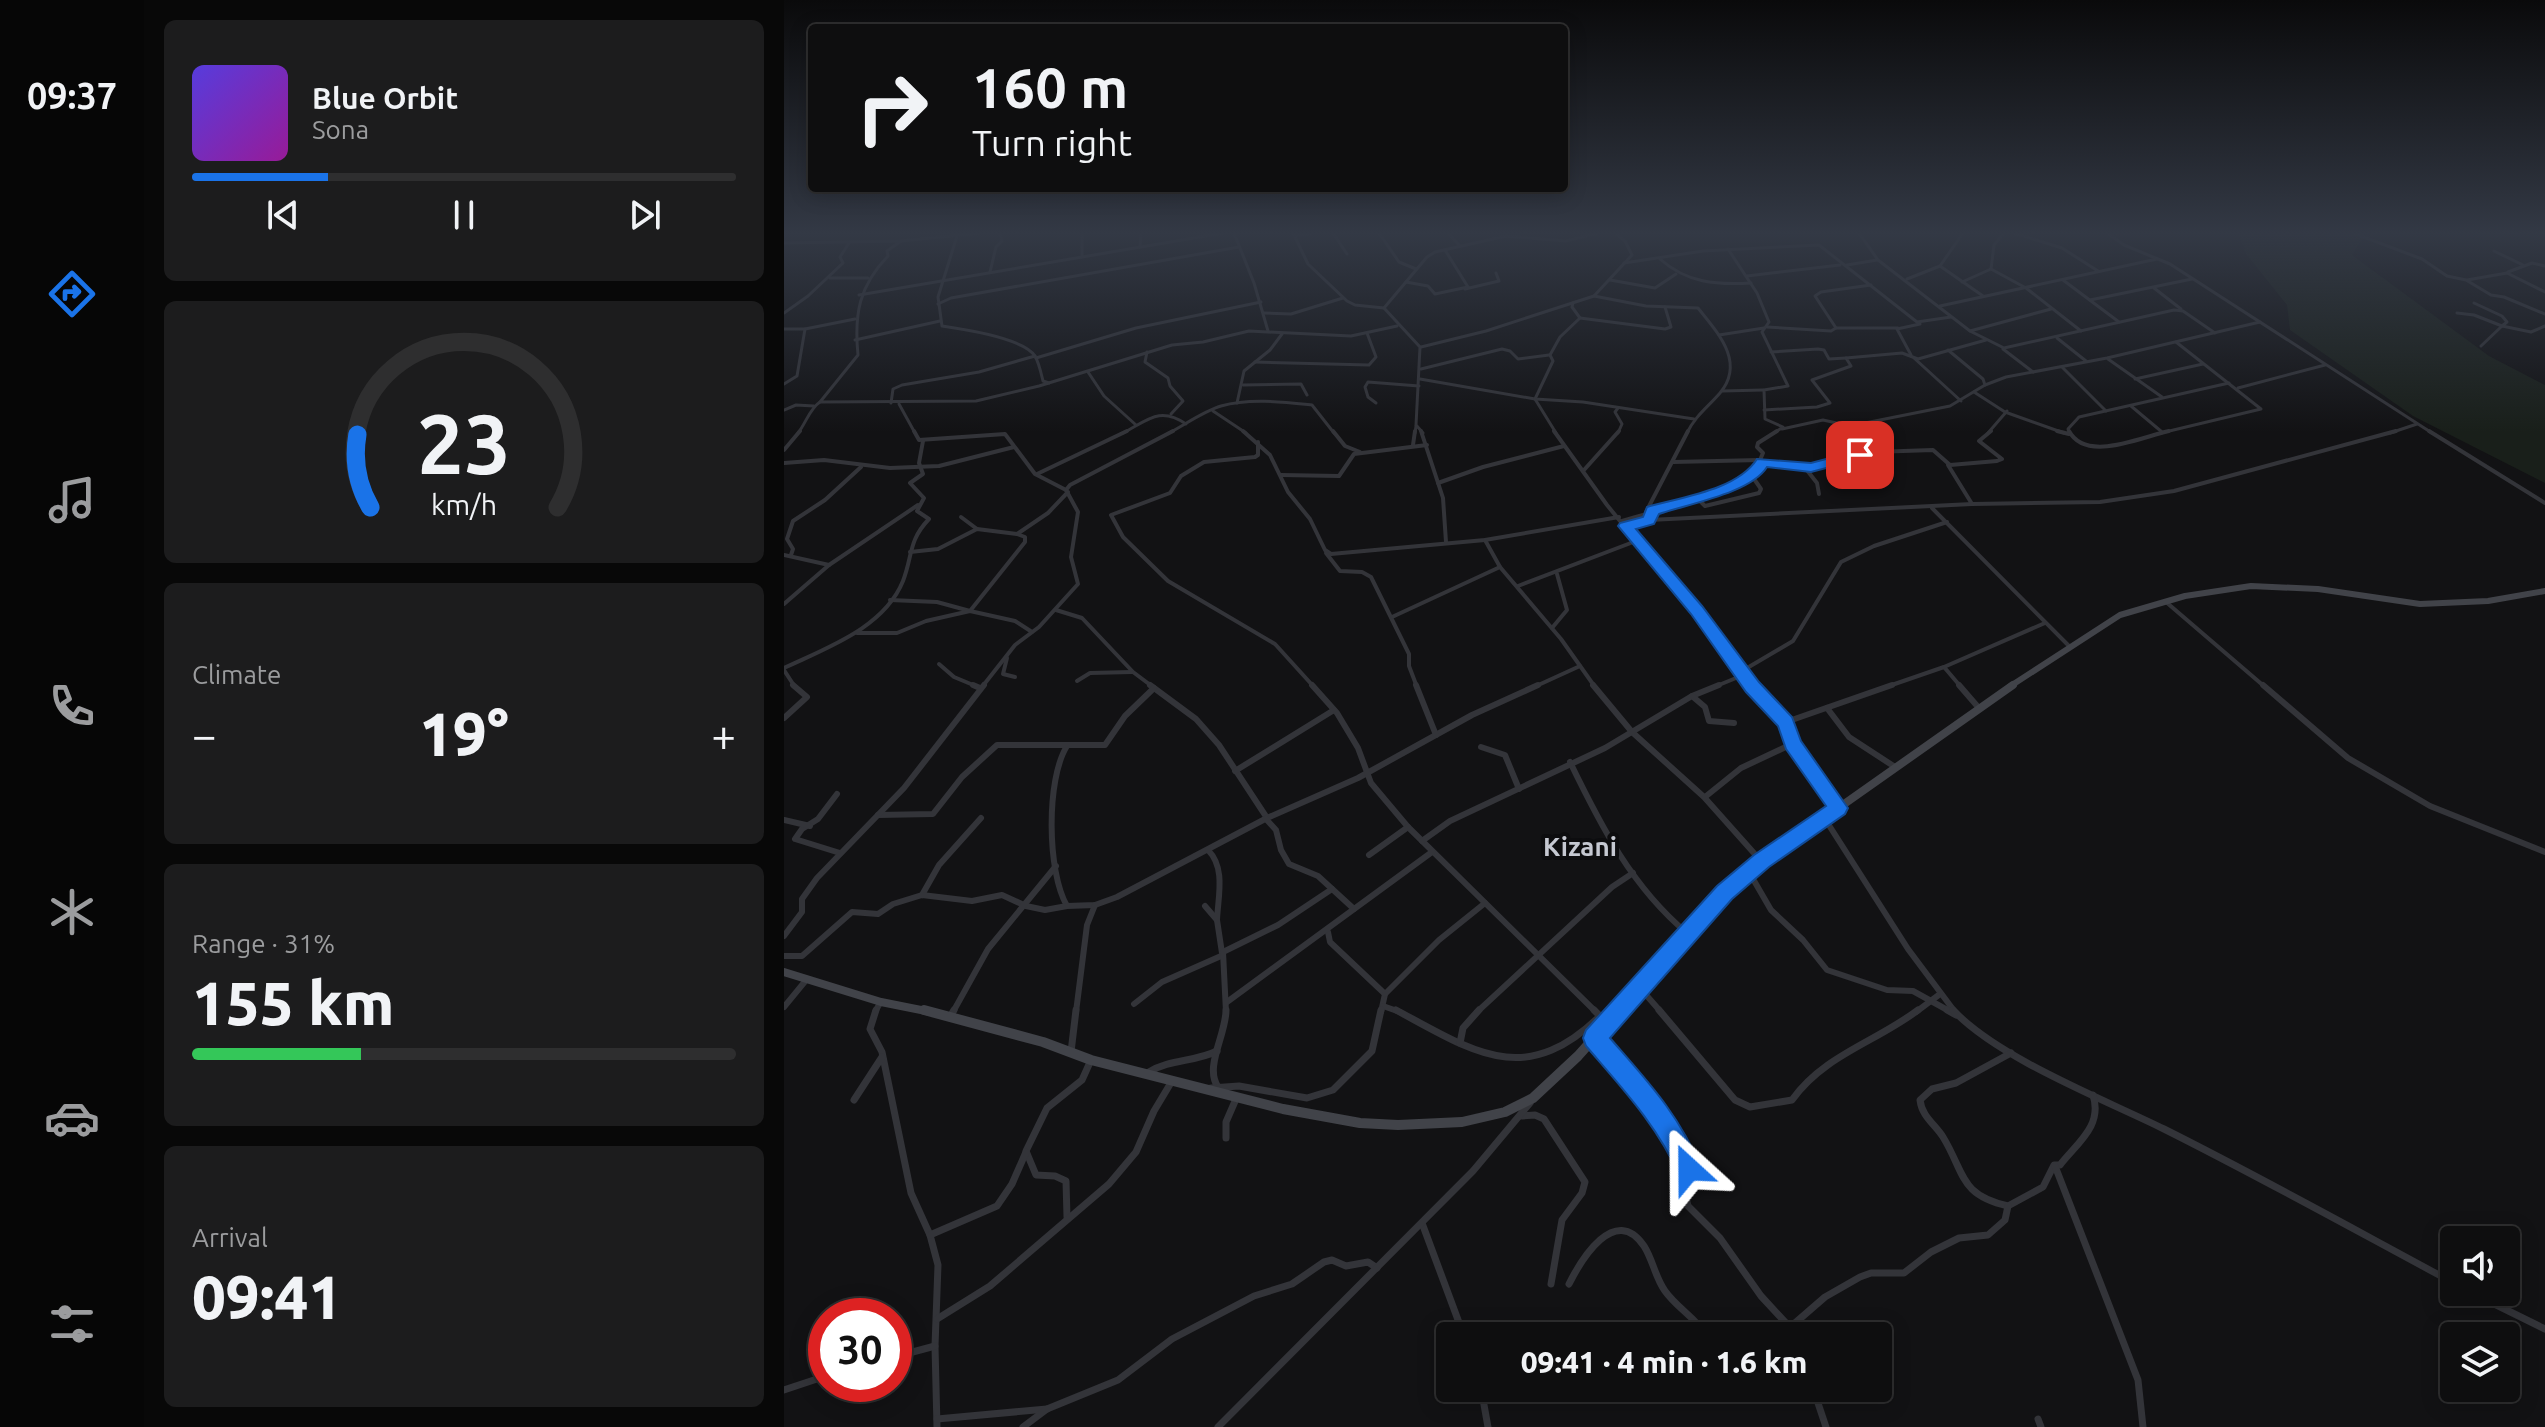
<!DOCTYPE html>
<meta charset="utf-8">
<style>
:root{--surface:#0e0e0f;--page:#1c1c1d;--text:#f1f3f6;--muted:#9b9c9e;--line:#2e2e2f;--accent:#1a73e8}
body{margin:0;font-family:Ubuntu,sans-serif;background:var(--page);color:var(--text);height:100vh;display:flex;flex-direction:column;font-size:30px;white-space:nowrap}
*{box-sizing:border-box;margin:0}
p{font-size:26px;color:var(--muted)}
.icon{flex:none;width:44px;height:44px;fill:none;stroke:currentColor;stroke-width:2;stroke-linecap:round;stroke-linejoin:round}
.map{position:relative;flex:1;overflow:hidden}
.drawer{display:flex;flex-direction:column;gap:20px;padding:20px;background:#080808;width:640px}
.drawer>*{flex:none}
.guide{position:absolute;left:24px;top:24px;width:760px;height:168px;border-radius:8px;box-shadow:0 4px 20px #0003,0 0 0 2px var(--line);background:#0e0e0f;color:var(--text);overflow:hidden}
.controls{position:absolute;left:1656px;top:1226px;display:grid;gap:16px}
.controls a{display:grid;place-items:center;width:80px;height:80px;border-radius:8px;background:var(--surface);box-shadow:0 4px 20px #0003,0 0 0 2px var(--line);font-size:40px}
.speed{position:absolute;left:24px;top:1298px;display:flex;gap:16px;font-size:40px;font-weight:700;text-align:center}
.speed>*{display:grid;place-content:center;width:104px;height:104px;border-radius:50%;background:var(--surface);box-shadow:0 4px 20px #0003,0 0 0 2px var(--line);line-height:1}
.speed .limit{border:12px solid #d22;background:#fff;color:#111}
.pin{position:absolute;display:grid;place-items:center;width:68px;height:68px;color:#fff;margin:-34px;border-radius:16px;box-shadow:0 4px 12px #0006}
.me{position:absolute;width:88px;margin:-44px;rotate:336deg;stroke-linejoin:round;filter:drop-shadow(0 0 6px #0008)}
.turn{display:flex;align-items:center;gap:28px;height:168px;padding:0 32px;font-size:36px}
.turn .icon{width:104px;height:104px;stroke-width:2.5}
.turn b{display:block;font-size:56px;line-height:68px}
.big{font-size:60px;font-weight:800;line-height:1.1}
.drawer .widget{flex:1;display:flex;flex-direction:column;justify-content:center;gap:12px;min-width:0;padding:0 28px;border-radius:12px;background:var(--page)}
.drawer .dial{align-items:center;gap:0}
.dial svg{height:208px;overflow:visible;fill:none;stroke:var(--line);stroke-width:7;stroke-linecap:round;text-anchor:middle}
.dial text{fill:var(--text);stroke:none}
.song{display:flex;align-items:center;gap:24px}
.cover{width:96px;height:96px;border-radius:12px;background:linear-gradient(135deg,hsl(250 70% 55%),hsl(300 70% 35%))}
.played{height:8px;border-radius:4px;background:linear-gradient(90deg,var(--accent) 25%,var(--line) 25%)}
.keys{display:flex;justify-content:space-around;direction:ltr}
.heat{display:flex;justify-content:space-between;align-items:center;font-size:44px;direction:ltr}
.charge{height:12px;border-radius:6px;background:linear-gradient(90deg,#34c759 31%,var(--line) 0)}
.trip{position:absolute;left:652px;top:1322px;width:456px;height:80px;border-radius:8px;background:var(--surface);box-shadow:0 4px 20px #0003,0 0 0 2px var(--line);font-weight:800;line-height:80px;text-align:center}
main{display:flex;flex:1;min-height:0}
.dock{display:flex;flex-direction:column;width:144px;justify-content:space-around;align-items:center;background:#060606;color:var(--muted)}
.dock .icon{width:56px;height:56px}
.dock .selected{color:var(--accent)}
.dock b{font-size:36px;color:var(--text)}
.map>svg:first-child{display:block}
.green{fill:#191f1a}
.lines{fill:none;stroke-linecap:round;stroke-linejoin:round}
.minor-far3{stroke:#333439;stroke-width:3}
.minor-far2{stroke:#333439;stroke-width:4}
.minor-far1{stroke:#333439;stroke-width:6}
.minor{stroke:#333439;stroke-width:7}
.secondary-far2{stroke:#414349;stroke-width:6}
.secondary-far1{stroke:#414349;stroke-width:8}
.secondary{stroke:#414349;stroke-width:10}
.route{fill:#1a73e8;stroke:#114b97;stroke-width:2}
.labels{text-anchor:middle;stroke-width:8;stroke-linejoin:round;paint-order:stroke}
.quarter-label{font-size:26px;font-weight:bold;fill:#c5c8d1;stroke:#0d0d0f}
</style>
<main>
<nav class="dock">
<b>09:37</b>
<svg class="icon selected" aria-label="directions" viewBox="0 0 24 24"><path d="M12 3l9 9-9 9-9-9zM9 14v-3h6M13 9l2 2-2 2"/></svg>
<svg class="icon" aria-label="music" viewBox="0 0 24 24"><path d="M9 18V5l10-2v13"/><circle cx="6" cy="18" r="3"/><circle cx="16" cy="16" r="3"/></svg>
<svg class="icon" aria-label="phone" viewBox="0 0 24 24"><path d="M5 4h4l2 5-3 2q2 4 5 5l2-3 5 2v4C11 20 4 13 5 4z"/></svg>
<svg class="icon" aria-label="climate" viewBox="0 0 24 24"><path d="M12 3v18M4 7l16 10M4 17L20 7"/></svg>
<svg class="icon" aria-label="car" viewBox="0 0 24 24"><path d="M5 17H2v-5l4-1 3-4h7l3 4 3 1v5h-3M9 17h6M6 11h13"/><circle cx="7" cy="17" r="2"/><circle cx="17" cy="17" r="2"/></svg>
<svg class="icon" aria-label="filters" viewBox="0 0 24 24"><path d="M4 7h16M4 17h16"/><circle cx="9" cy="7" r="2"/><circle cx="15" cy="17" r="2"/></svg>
</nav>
<section class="drawer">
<div class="widget">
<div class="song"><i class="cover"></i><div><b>Blue Orbit</b><p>Sona</p></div></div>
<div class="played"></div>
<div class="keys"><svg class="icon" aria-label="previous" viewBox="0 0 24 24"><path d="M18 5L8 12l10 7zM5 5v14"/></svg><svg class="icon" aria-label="pause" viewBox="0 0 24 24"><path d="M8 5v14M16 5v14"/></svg><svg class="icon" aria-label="next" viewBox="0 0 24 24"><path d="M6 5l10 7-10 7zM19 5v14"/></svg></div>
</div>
<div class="widget dial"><svg viewBox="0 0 100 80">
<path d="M14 69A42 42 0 1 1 86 69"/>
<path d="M14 69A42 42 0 0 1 9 41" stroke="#1a73e8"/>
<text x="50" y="56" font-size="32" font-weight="700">23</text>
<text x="50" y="72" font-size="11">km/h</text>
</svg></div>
<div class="widget"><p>Climate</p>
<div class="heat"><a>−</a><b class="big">19°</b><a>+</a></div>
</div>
<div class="widget"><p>Range · 31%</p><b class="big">155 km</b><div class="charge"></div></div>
<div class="widget"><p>Arrival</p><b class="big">09:41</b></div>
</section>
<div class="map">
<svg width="1761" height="1427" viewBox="0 0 1761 1427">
<rect width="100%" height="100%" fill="#121214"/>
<!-- green -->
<polygon class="green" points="1454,233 1582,233 1568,255 1705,356 1761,385 1761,483 1629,416 1506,330 1503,305 1462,254"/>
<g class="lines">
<!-- minor-far3 -->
<g class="minor-far3">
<polyline points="298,233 298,257"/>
<polyline points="450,233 470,283 484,331"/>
<polyline points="509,233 524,264 563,301 571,305 600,308 636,347 632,425 639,433"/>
<polyline points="549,233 563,254"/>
<polyline points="595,233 615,262 632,269"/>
<polyline points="664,233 676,246"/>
<polyline points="1075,233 1094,260 1186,331 1220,348 1390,310 1399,311 1431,333"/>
<polyline points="1230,233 1278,248 1314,271"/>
<polyline points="1323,233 1340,245 1386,264 1648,433"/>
<polyline points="1326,233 1345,233"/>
<polyline points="1569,233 1638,259 1663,276 1682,280 1707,295 1720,297 1761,314"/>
<path d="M173,236L154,297L158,326C179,329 239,338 251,356C255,363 257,373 259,381L265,383"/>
<polyline points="511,236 529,233"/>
<path d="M117,241L103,251L104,256C75,286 70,314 74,355L36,402L192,401L255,386L388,345L419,342L465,331L567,336L613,326"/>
<polyline points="0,243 117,241 196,233"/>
<polyline points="356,247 357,233"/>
<polyline points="944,249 973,293 985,322 978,332 1004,386 980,390 981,419 999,427 990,433"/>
<polyline points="1710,251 1739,265"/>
<path d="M876,259C903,283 932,285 967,283"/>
<polyline points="840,263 919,251 1035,245 1133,322 1167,317"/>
<polyline points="1063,265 1093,260"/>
<polyline points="1156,266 1199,296"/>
<polyline points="1207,269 1242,288 1297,331"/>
<polyline points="206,272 212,247 218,241 216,233"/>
<polyline points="1724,272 1748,263 1761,266"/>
<polyline points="963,276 1056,265"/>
<polyline points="46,278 84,278"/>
<polyline points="1123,279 1156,266 1179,233"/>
<polyline points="826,280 871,288 892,274"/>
<polyline points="1279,280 1335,322"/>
<polyline points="1683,280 1723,273 1761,292"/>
<polyline points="622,282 644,286 651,294 684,287 661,250"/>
<polyline points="1178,282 1207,269 1210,245 1220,233"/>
<polyline points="1087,285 1037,292 1031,296 1052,328 1114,328"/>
<polyline points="1370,288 1397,309"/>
<polyline points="681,289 715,281 712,273"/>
<polyline points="75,295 439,233"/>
<path d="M810,296L862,306L914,308C933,332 962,362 936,393C924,407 911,416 903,433"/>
<polyline points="1306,300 1408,279"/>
<polyline points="154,304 167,298 455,247"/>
<polyline points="1156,306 1373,259"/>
<polyline points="600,308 643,257 651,252 722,236 782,241 814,233"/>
<polyline points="0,313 24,296 59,263 56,257 65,243"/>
<polyline points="480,313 507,314 559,298"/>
<polyline points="1673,313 1690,315 1718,326 1723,322 1718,316 1690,303"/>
<polyline points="796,318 881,329 887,327 881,307"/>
<polyline points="983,327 1047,331 1052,328"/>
<polyline points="0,329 21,329 71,319"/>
<polyline points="1186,331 1267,309"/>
<polyline points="935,335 980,328"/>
<polyline points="1273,338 1302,361"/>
<polyline points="71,340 156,321"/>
<polyline points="1697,346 1718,326 1747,332 1761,326"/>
<polyline points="637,347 702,331 810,296 848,255 841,241 831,233"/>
<polyline points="1219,349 1249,372"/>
<polyline points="1164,350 1199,379 1201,385"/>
<polyline points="363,352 361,362 384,378 386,386 399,401 387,414"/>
<polyline points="987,352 1034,349 1040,350 1045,359 1062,358"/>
<polyline points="1127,355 1113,329 1136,324"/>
<polyline points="252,358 352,328 477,302"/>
<polyline points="1130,358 1177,401"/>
<polyline points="1324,359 1378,397"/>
<polyline points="471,362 585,365 592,357 583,333"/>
<polyline points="1278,367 1322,411"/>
<polyline points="637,369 718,349 726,351 734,359 765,355"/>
<polyline points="304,372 320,396 352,425"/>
<polyline points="636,379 751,399 799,402 910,419"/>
<polyline points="1351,379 1419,364"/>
<polyline points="0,384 13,376 21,329"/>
<polyline points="459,385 517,384 523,395"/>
<polyline points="1454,388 1541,365"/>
<polyline points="938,391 979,390"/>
<polyline points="1190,392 1221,412 1280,433"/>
<polyline points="107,403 109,389 118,385 195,372 251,356"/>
<polyline points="453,403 460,371 486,350 498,334"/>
<polyline points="592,403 584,397 581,387 584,382 635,386"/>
<polyline points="115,404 131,433"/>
<polyline points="1347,406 1378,432"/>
<polyline points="834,408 831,412 838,424 834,433"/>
<polyline points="0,410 12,405 30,406"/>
<polyline points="980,410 1033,407 1046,403 1028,380 1067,366 1062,358 1118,353 1134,359 1202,340"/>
<polyline points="429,411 462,433"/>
<polyline points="998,429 1039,420 1066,426 1166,406 1201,385 1222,377 1323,358 1476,322"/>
<path d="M14,433C22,423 26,408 36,402"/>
<path d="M339,433C364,420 376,406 402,424"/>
<path d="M385,433C402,424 420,411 437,406C466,398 499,402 528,405L550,433"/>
<polyline points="631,433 632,426"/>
<polyline points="772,433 751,399 769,361 766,355 776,337 796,318 788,307 789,303"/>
<polyline points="1204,433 1223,411"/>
<polyline points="1285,433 1284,429 1295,417 1445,383"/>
<polyline points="1377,433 1477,409 1392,342"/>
<polyline points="1606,433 1633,424"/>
</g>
<!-- minor-far2 -->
<g class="minor-far2">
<polyline points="130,431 135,440 221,434 251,474 282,490"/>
<polyline points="459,431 486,455 504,492 526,519 541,550 547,554 701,540 835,517"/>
<polyline points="549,431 561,446 576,452"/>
<polyline points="637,431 659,498 662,542"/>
<polyline points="770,431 823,505 958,671 952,678 930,687"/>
<polyline points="1273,431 1285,434"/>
<path d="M1285,431C1302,463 1357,437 1385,431"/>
<polyline points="1645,431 1761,503"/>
<polyline points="1059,432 1075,454"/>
<polyline points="474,442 474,455 471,457 420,462 397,476 386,493 327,515 339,537 384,581 491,644 530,687"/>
<polyline points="629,445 631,431"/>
<polyline points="0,450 16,431"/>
<polyline points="889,462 976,460"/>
<polyline points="978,462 1021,468 1089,452 1149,450 1166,465 1213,461 1218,459 1195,441 1207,431"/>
<polyline points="0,463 40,460 106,468 155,466 230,447"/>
<polyline points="1164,465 1188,504"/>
<polyline points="1022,469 1033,483 1035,494"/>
<polyline points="800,470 835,431"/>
<polyline points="253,474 343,431"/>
<polyline points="497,475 555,476 570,454 643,445"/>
<polyline points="654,483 699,467 780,446"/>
<polyline points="912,497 921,506 975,493 977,489 968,476"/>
<polyline points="1148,508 1285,646"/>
<polyline points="862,512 904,431"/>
<polyline points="177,517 193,529"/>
<path d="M838,521C880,508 948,496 979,465L976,460L979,453L973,447L974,443L993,431"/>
<polyline points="841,526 865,520 1188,504 1316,502 1390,491 1612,431"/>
<polyline points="701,540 716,567 777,639 811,687"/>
<polyline points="126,552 154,549 193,529 233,534 264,513 284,492"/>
<polyline points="542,553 556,571 578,572 587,577 625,654 625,666 633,687"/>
<polyline points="0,555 45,565"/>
<polyline points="7,555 9,549 3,539 9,521 41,500 77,467"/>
<polyline points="734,586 852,541"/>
<polyline points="106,600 153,602 186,611 241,542 241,537 233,534"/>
<polyline points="1382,602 1481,687"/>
<polyline points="0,604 45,565 134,505"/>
<polyline points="272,610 298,618 349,672 369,687"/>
<polyline points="608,617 716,567"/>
<polyline points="768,628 783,610 773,574"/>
<polyline points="73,633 113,633 142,621 186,611 231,621 248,632"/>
<polyline points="223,658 219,674 231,677"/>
<polyline points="155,664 170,677 194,687"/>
<polyline points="1160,667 1177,687"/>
<path d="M0,668C42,648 100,628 119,581C129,555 124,541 145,519L133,511L140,498L126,483L139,474L135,463L139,441"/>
<polyline points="0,670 11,687"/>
<polyline points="293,681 306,673 348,672"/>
<polyline points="198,687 231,645 255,627 294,584 287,557 294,512 282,490 286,485 389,431"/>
<polyline points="750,687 796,666"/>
<polyline points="972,687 958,671 1009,641 1057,562 1090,546 1163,522"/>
<polyline points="1102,687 1160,667 1261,623"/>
</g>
<!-- minor-far1 -->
<g class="minor-far1">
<polyline points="189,685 196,688"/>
<polyline points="366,685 412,719 435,745 483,818 574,778 688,715 754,685"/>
<polyline points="528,685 553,713 574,748 587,783 624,827 812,1012"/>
<polyline points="632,685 652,735"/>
<polyline points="809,685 848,732 920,797 977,861"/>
<polyline points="970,685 1002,722 1008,744 1054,808"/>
<polyline points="1175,685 1194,707"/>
<polyline points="1479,685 1564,758 1646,806 1761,852"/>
<polyline points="908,696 935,685"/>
<polyline points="1043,708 1065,737 1111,767"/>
<polyline points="0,718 23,697 9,685"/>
<polyline points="1002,722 1108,685"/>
<path d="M283,746C262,779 263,872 283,906L311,905L333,897L483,818"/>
<polyline points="697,747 721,755 735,789"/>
<path d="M786,762C817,826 848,887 903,933"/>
<polyline points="451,771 550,710"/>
<polyline points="53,794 34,819 18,829 11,839 56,853"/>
<polyline points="921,797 957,768 1008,744"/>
<polyline points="94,815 149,814 178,777 213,745 321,745 341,716 370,688"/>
<polyline points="482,819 492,830 497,850 505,864 534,876 570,909"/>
<polyline points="1041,819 1124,949 1171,1012"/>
<polyline points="0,820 26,826"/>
<polyline points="638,841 666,821 821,748 908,696 921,707 925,721 950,723"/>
<path d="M424,850C442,868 434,897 433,920"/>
<polyline points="585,855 624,827"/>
<polyline points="965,872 987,910 1019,940 1043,970 1103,990 1129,991 1167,1012"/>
<polyline points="138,895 155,865 197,818"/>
<polyline points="421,906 433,920 438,953"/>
<polyline points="544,932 546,942 601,994 597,1012"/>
<polyline points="0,936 18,912 18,899 33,878 120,788 200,685"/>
<polyline points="0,956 18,956 68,912 94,914 109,904 138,895 188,901 218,895 242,906 261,910 283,906"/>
<polyline points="856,988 877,1012"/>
<polyline points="601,994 655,940 701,903"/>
<polyline points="443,1002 648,852"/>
<polyline points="350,1004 378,982 437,956"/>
<polyline points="599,1006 616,1012"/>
<polyline points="0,1007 23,979"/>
<polyline points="91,1012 96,1003"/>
<polyline points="169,1012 204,949 272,866"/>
<polyline points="292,1012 303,925 311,905"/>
<polyline points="442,1012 439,952 494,925 548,889"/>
<polyline points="693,1012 828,887 849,873"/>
<polyline points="1132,1012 1156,994"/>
</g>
<!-- minor -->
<g class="minor">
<polyline points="92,1010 86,1029 98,1052 127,1193 146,1235 154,1265 151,1346 153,1427"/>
<path d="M612,1010C690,1052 741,1089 816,1016"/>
<polyline points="810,1010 823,1023"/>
<path d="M875,1010L951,1100L966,1107L1008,1100C1040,1055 1092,1042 1134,1010"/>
<polyline points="1163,1010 1172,1015"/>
<path d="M1169,1010C1214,1058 1319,1099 1380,1129C1478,1178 1573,1231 1670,1283"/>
<polyline points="166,1017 170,1010"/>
<polyline points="811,1039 848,1078 891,1137 905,1169 901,1192 904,1206 936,1238 977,1296 1014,1336"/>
<polyline points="676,1043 679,1028 695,1010"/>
<polyline points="287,1052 292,1010"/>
<path d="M1227,1053L1172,1083L1148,1089L1136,1100C1138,1117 1151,1124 1159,1137C1181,1173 1175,1195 1224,1206L1259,1187L1270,1165H1276C1293,1143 1319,1126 1309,1095"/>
<path d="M365,1072C386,1059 411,1062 433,1051"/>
<path d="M434,1087C420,1067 442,1035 442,1010"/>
<polyline points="427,1088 455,1086 523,1098 549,1090 588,1051 597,1010"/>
<polyline points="70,1100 98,1057"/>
<polyline points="738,1116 751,1115 760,1119 801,1182 798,1193 778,1220 767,1284"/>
<polyline points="442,1138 442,1122 452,1099"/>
<polyline points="1271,1166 1354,1380 1359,1427"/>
<polyline points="283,1217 282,1181 271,1176 252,1175 242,1151 263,1108 298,1080 307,1060"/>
<polyline points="638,1223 680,1336"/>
<polyline points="146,1235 213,1206 228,1184 242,1152"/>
<path d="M785,1284C797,1260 831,1203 860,1246C869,1260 871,1277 881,1291C893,1308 912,1318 923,1336"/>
<polyline points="1686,1292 1761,1329"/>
<polyline points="153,1319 206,1286 325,1184 352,1152 370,1111 388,1081"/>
<polyline points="996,1336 1041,1297 1076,1277 1087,1273 1120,1273 1147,1252 1175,1238 1204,1235 1221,1220 1224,1206"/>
<polyline points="110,1357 151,1346"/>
<polyline points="697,1388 704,1427"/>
<polyline points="1029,1388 1042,1427"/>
<polyline points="0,1390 42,1376"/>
<polyline points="153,1419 263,1409"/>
<polyline points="1254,1419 1257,1427"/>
<polyline points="239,1427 263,1409 334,1380 388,1339 470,1296 508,1284 540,1262 548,1260 562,1266 584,1262 593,1268"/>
<polyline points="434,1427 689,1171 746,1103"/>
</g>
<!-- secondary-far2 -->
<polyline class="secondary-far2" points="1225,687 1336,615 1401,596 1467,586 1534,589 1636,604 1704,601 1761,591"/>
<!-- secondary-far1 -->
<g class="secondary-far1">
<polyline points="0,972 97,1002 147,1012"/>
<polyline points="833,1012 923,911 965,871 1229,685"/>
</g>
<!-- secondary -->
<polyline class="secondary" points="140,1010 259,1042 307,1060 499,1109 576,1123 614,1125 678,1122 721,1112 749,1098 794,1056 835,1010"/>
</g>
<!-- sky -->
<linearGradient id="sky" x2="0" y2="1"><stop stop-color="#0a0a0b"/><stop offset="0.54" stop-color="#333945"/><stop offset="1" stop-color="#333945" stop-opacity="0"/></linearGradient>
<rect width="1761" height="432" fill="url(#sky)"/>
<!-- route -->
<path class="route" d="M1076,450L1081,452V458L1027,472L983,467C967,493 904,504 875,514L870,524L852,529L918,606L975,682L1008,717L1017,741L1064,808L1061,814L985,867L948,899L826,1038C865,1083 894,1113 918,1169L914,1177L905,1181L896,1177C874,1126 838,1088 802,1046L799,1038L802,1030L933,886L970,855L1042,806L1002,749L994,726L962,692L907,614L834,526L836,523L859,517L863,507C898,497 953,490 973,459L1027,463Z"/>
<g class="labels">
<!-- quarter labels -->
<g class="quarter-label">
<text x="796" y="856">Kizani</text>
</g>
</g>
</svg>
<div class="controls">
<a><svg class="icon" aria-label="sound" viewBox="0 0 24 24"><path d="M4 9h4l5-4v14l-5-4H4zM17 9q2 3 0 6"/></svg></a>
<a><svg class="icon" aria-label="layers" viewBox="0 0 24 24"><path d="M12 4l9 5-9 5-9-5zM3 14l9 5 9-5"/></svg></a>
</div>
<div class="speed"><div class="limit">30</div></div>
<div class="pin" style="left:1076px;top:455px;background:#d93025"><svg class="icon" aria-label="arrive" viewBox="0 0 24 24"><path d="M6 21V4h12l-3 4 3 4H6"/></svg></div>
<svg class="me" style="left:905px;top:1169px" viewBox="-20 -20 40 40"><path d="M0-17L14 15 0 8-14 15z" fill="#1a73e8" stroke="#fff" stroke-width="4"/></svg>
<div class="trip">09:41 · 4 min · 1.6 km</div>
<div class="guide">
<div class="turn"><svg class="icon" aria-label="right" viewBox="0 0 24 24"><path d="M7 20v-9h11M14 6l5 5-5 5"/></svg><div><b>160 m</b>Turn right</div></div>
</div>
</div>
</main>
